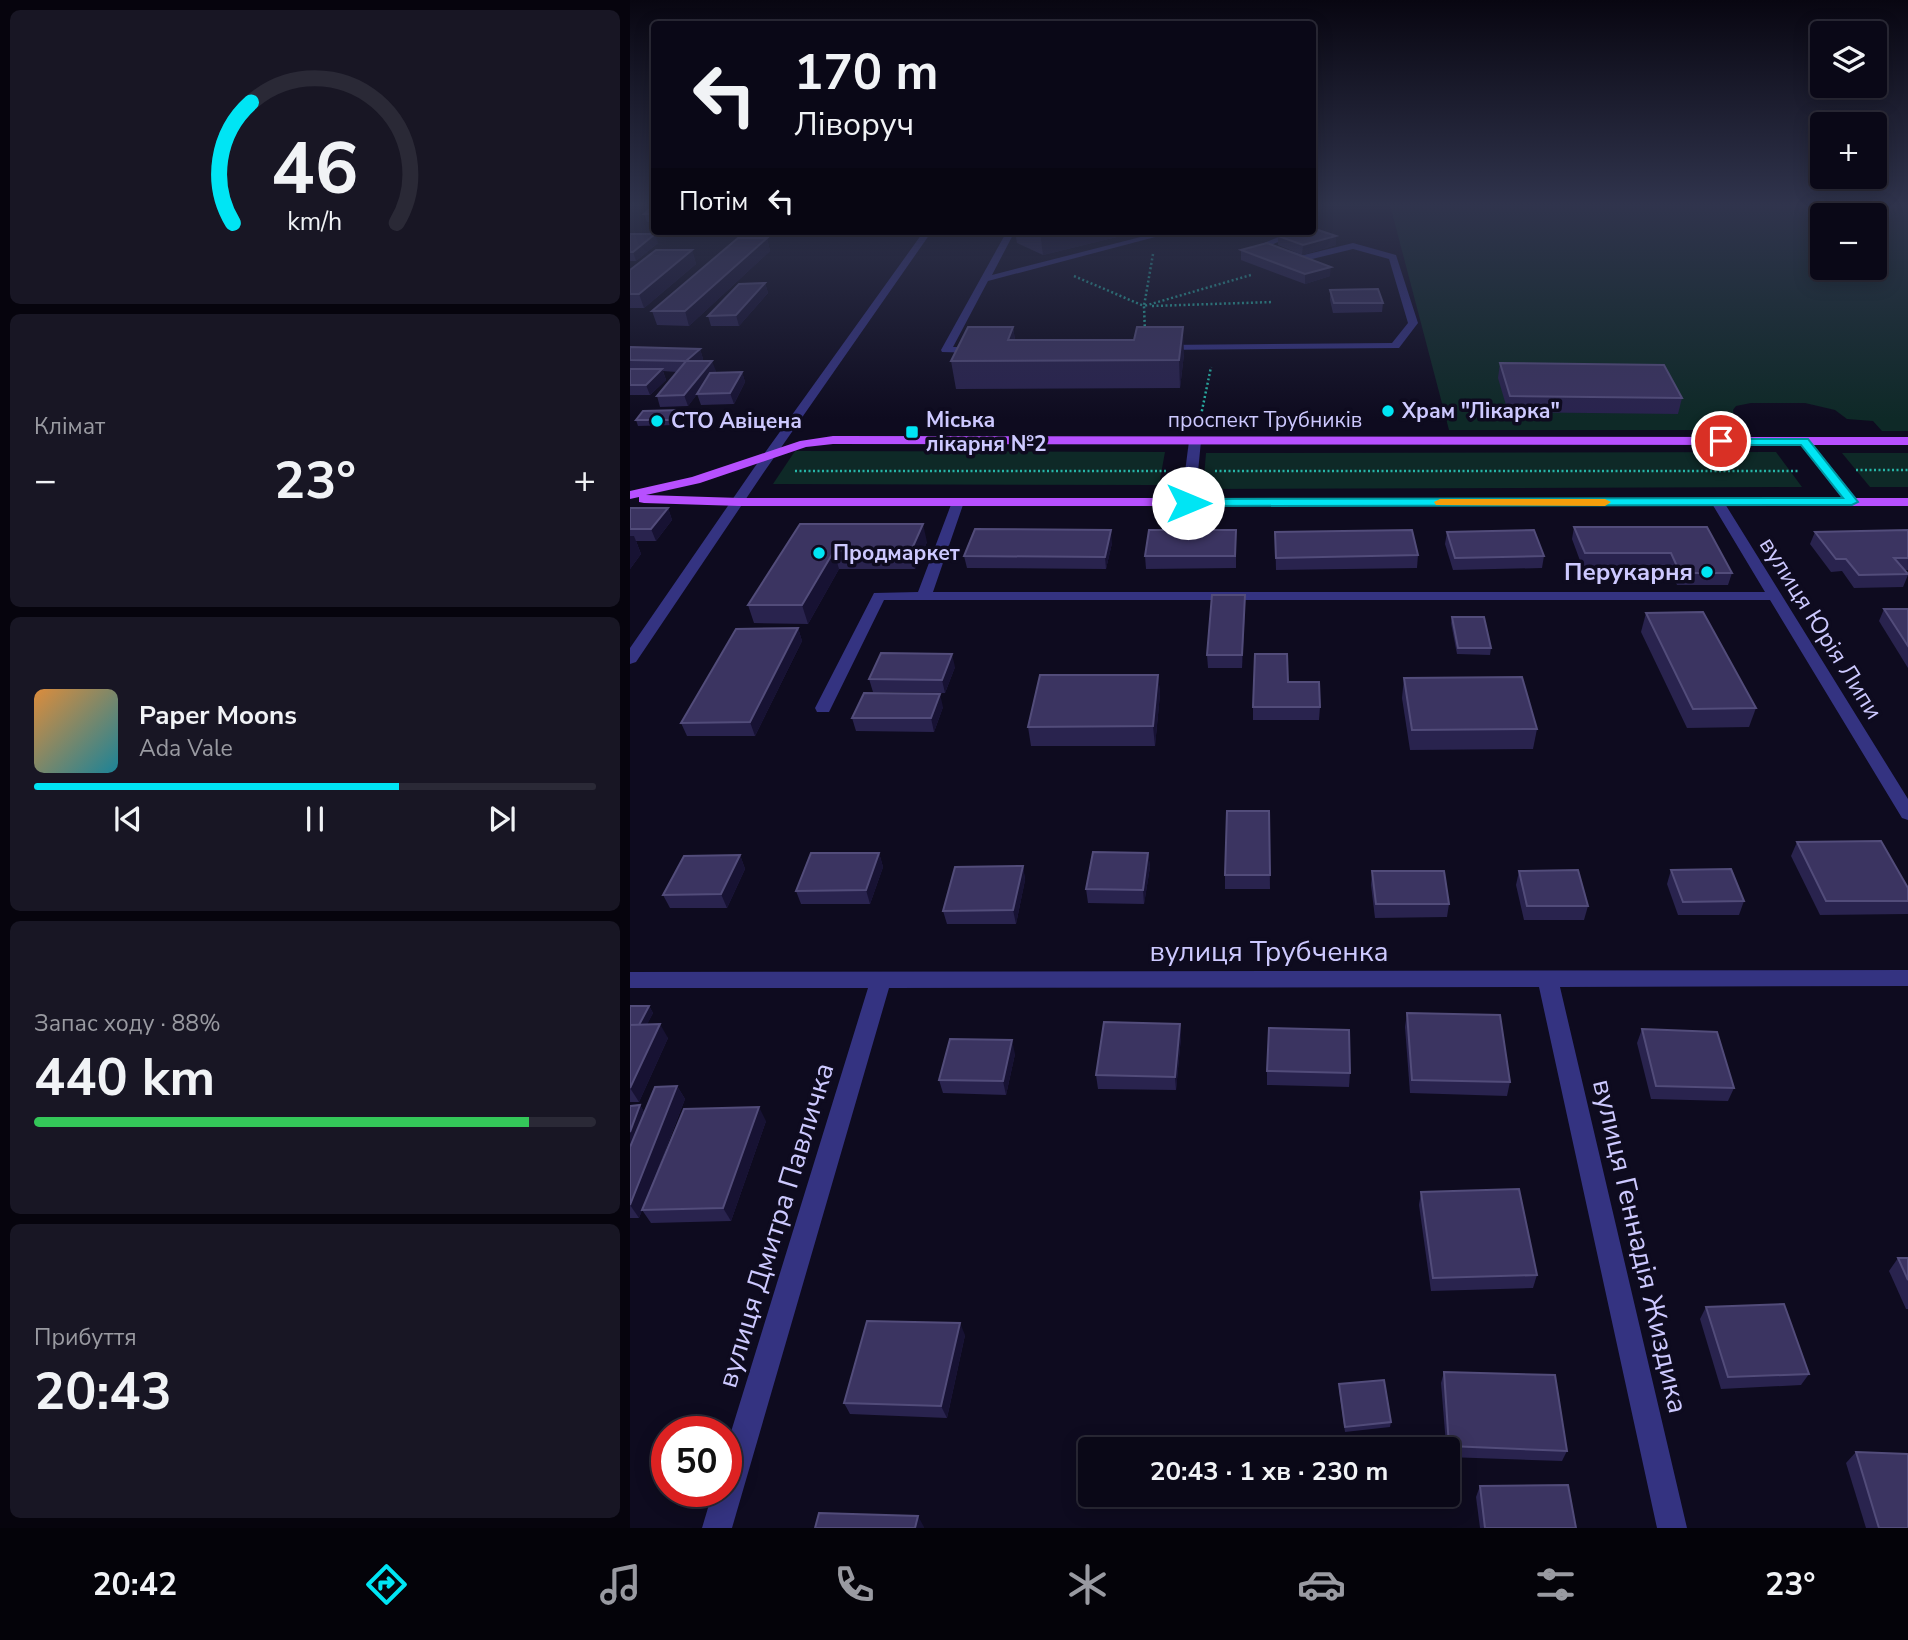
<!DOCTYPE html>
<html lang="uk">
<meta charset="utf-8">
<style>
:root{--surface:#0a0817;--page:#181624;--text:#f1f3f6;--muted:#999aa1;--line:#2a2936;--accent:#00e5f4}
body{margin:0;font-family:"Nunito Sans",sans-serif;background:var(--page);color:var(--text);height:100vh;display:flex;flex-direction:column;font-size:26px;white-space:nowrap}
*{box-sizing:border-box;margin:0}
p{font-size:23px;color:var(--muted)}
.icon{flex:none;width:38px;height:38px;fill:none;stroke:currentColor;stroke-width:2;stroke-linecap:round;stroke-linejoin:round}
.map{position:relative;flex:1;overflow:hidden}
.side{display:flex;flex-direction:column;gap:10px;padding:10px;background:#06040d;width:630px}
.side>*{flex:none}
.top-card{position:absolute;left:21px;top:21px;width:665px;height:214px;border-radius:7px;box-shadow:0 4px 18px #0003,0 0 0 2px var(--line);background:#0a0817;color:var(--text);overflow:hidden}
.tools{position:absolute;left:1180px;top:21px;display:grid;gap:14px}
.tools a{display:grid;place-items:center;width:77px;height:77px;border-radius:7px;background:var(--surface);box-shadow:0 4px 18px #0003,0 0 0 2px var(--line);font-size:35px}
.speed{position:absolute;left:21px;top:1416px;display:flex;gap:14px;font-size:35px;font-weight:700;text-align:center}
.speed>*{display:grid;place-content:center;width:91px;height:91px;border-radius:50%;background:var(--surface);box-shadow:0 4px 18px #0003,0 0 0 2px var(--line);line-height:1}
.speed .limit{border:10px solid #d22;background:#fff;color:#111}
.pin{position:absolute;display:grid;place-items:center;width:60px;height:60px;color:#fff;margin:-30px;border:4px solid #fff;border-radius:50%;box-shadow:0 2px 7px #0007}
.me{position:absolute;width:77px;margin:-38px;rotate:90deg;stroke-linejoin:round;filter:drop-shadow(0 0 5px #0008)}
.turn{display:flex;align-items:center;gap:24px;height:147px;padding:0 28px;font-size:32px}
.turn .icon{width:91px;height:91px;stroke-width:2.5}
.turn b{display:block;font-size:49px;line-height:60px}
.then{display:flex;align-items:center;height:66px;padding:0 28px;background:#0003;gap:14px;font-size:26px}
.big{font-size:52px;font-weight:700;line-height:1.1}
.side .tile{flex:1;display:flex;flex-direction:column;justify-content:center;gap:10px;min-width:0;padding:0 24px;border-radius:10px;background:var(--page)}
.side .dial{align-items:center;gap:0}
.dial svg{height:182px;overflow:visible;fill:none;stroke:var(--line);stroke-width:7;stroke-linecap:round;text-anchor:middle}
.dial text{fill:var(--text);stroke:none}
.song{display:flex;align-items:center;gap:21px}
.cover{width:84px;height:84px;border-radius:10px;background:linear-gradient(135deg,hsl(30 70% 55%),hsl(190 70% 35%))}
.played{height:7px;border-radius:4px;background:linear-gradient(90deg,var(--accent) 65%,var(--line) 65%)}
.keys{display:flex;justify-content:space-around;direction:ltr}
.heat{display:flex;justify-content:space-between;align-items:center;font-size:38px;direction:ltr}
.charge{height:10px;border-radius:5px;background:linear-gradient(90deg,#34c759 88%,var(--line) 0)}
.trip{position:absolute;left:448px;top:1437px;width:382px;height:70px;border-radius:7px;background:var(--surface);box-shadow:0 4px 18px #0003,0 0 0 2px var(--line);font-weight:700;line-height:70px;text-align:center}
.menu{display:flex;height:112px;justify-content:space-around;align-items:center;background:#040309;color:var(--muted)}
.menu .icon{width:49px;height:49px}
.menu .current{color:var(--accent)}
.menu b{font-size:32px;color:var(--text)}
main{display:flex;flex:1;min-height:0}
.map>svg:first-child{display:block}
.green{fill:#0e2927;fill-rule:evenodd}
.lines{fill:none;stroke-linecap:round;stroke-linejoin:round}
.path{stroke:#27b5a7;stroke-width:2.5;stroke-dasharray:2 2.5;stroke-linecap:butt}
.minor{fill:#343381;fill-rule:evenodd}
.major{fill:#b750ff;fill-rule:evenodd}
.wall{fill:#29234e}
.shaded-wall{fill:#171233}
.building{fill:#3b3461;stroke:#524c7a;stroke-width:2}
.route{fill:#00e5f4;stroke:#00959f;stroke-width:2}
.slow{fill:#f59e0b}
.poi-dot{fill:#00e5f4;stroke:#0e0b1f;stroke-width:2.5}
.labels{text-anchor:middle;stroke-width:7;stroke-linejoin:round;paint-order:stroke}
.far-poi-label{font-size:21px;font-weight:bold;fill:#cdc9ff;stroke:#0e0b1f;text-anchor:start}
.far-street-label{font-size:21px;fill:#cdc9ff;stroke:#0e0b1f}
.poi-label{font-size:24px;font-weight:bold;fill:#cdc9ff;stroke:#0e0b1f;text-anchor:end}
.street-label{font-size:24px;fill:#cdc9ff;stroke:#0e0b1f}
.near-street-label{font-size:28px;fill:#cdc9ff;stroke:#0e0b1f}
</style>
<main>
<section class="side">
<div class="tile dial"><svg viewBox="0 0 100 80">
<path d="M14 69A42 42 0 1 1 86 69"/>
<path d="M14 69A42 42 0 0 1 22 16" stroke="#00e5f4"/>
<text x="50" y="56" font-size="32" font-weight="700">46</text>
<text x="50" y="72" font-size="11">km/h</text>
</svg></div>
<div class="tile"><p>Клімат</p>
<div class="heat"><a>−</a><b class="big">23°</b><a>+</a></div>
</div>
<div class="tile">
<div class="song"><i class="cover"></i><div><b>Paper Moons</b><p>Ada Vale</p></div></div>
<div class="played"></div>
<div class="keys"><svg class="icon" aria-label="previous" viewBox="0 0 24 24"><path d="M18 5L8 12l10 7zM5 5v14"/></svg><svg class="icon" aria-label="pause" viewBox="0 0 24 24"><path d="M8 5v14M16 5v14"/></svg><svg class="icon" aria-label="next" viewBox="0 0 24 24"><path d="M6 5l10 7-10 7zM19 5v14"/></svg></div>
</div>
<div class="tile"><p>Запас ходу · 88%</p><b class="big">440 km</b><div class="charge"></div></div>
<div class="tile"><p>Прибуття</p><b class="big">20:43</b></div>
</section>
<div class="map">
<svg width="1278" height="1528" viewBox="0 0 1278 1528">
<rect width="100%" height="100%" fill="#0e0b1f"/>
<!-- green -->
<g class="green">
<path d="M760,205H1278V431H1252L1243,421L1217,419L1205,410L1175,403H1121L1106,406L1103,410L1104,418H1084L1090,430H819ZM1192,215H1244V268H1192Z"/>
<polygon points="165,451 535,452 529,485 143,484"/>
<polygon points="1146,452 1172,487 573,489 576,453"/>
<polygon points="1212,453 1278,453 1278,487 1240,487"/>
</g>
<g class="lines">
<!-- path -->
<g class="path">
<polyline points="523,254 514,306 621,275"/>
<polyline points="444,276 514,306 515,333"/>
<polyline points="522,306 643,302"/>
<polyline points="570,420 581,367"/>
<polyline points="1226,470 1278,470"/>
<polyline points="165,471 538,471"/>
<polyline points="585,471 1168,471"/>
</g>
<!-- minor -->
<g class="minor">
<polygon points="294,231 302,231 134,472 6,662 0,664 0,648 124,468"/>
<polygon points="377,231 385,231 362,275 534,231 548,231 358,281 323,347 348,347 353,350 348,353 312,352 311,350"/>
<polygon points="652,231 663,231 667,234 641,245 674,255 723,243 766,255 788,323 769,348 526,350 526,346 530,345 762,343 778,323 759,259 723,249 674,261 629,245 656,234"/>
<polygon points="565,437 571,441 565,503 558,507 551,503 559,441"/>
<polygon points="1170,438 1178,438 1227,499 1227,505 1217,505 1170,444"/>
<polygon points="328,498 334,502 303,592 1135,592 1081,502 1082,499 1092,499 1278,799 1278,820 1272,818 1140,600 254,600 201,708 199,712 187,712 185,708 244,593 288,592 322,502"/>
<polygon points="1278,970 1278,986 930,987 1057,1528 1027,1528 909,987 259,988 102,1528 72,1528 83,1491 96,1491 96,1448 238,988 0,988 0,972"/>
</g>
<!-- major -->
<polygon class="major" points="203,436 1278,437 1278,445 203,444 176,447 70,483 16,495 109,498 1278,498 1278,506 109,506 14,503 9,502 9,497 0,499 0,491 62,477 170,441"/>
</g>
<!-- wall -->
<g class="wall">
<polygon points="24,205 24,222 17,222 14,214"/>
<polygon points="385,231 511,231 413,255 387,243"/>
<polygon points="0,234 28,243 6,261 0,261"/>
<polygon points="648,236 706,245 672,255 648,245"/>
<polygon points="137,238 140,251 59,326 27,325 22,311"/>
<polygon points="62,250 66,264 14,308 0,308 0,270"/>
<polygon points="611,250 700,276 675,284 611,260"/>
<polygon points="135,283 138,293 109,326 81,326 78,316"/>
<polygon points="700,290 753,303 752,312 703,313 700,300"/>
<polygon points="383,327 385,340 554,354 550,388 326,389 321,361"/>
<polygon points="0,347 70,349 73,359 71,361 86,371 84,373 112,372 115,382 104,404 71,405 67,394 58,406 30,407 27,396 47,372 33,371 36,380 20,395 0,395"/>
<polygon points="870,363 1052,398 1048,414 878,412 868,378"/>
<polygon points="52,416 45,425 8,426 6,420"/>
<polygon points="0,508 38,508 42,520 26,541 6,541 11,554 0,569"/>
<polygon points="170,524 297,542 285,569 209,569 178,624 124,623 118,605"/>
<polygon points="944,527 1077,527 1102,573 1098,585 1047,585 1038,565 952,566 942,539"/>
<polygon points="1278,530 1278,570 1274,570 1278,575 1273,587 1224,588 1212,571 1201,572 1180,544 1185,532"/>
<polygon points="645,532 788,555 787,568 646,570"/>
<polygon points="817,532 914,556 912,568 823,570 815,544"/>
<polygon points="606,542 606,568 516,569 515,556"/>
<polygon points="482,543 476,569 337,568 334,556"/>
<polygon points="615,608 612,668 578,668 577,655"/>
<polygon points="1254,609 1278,609 1278,668 1249,621"/>
<polygon points="1016,613 1126,708 1119,727 1057,728 1011,632"/>
<polygon points="822,617 861,648 860,655 827,654 821,623"/>
<polygon points="168,628 172,641 125,736 57,736 51,723"/>
<polygon points="325,667 315,693 243,692 239,679"/>
<polygon points="528,675 530,694 525,746 401,746 398,727"/>
<polygon points="774,678 907,729 903,749 780,750 772,698"/>
<polygon points="658,682 690,707 689,720 623,720 623,707"/>
<polygon points="313,707 304,732 226,731 222,718"/>
<polygon points="639,811 640,889 595,889 595,875"/>
<polygon points="1167,842 1278,888 1278,914 1190,915 1161,856"/>
<polygon points="249,853 253,867 240,904 171,904 166,891"/>
<polygon points="518,853 520,867 514,904 458,903 456,889"/>
<polygon points="110,855 115,869 97,908 40,908 33,895"/>
<polygon points="393,866 395,880 386,924 317,924 313,911"/>
<polygon points="1041,870 1114,901 1109,915 1048,915 1037,884"/>
<polygon points="742,871 819,904 817,917 745,918 741,885"/>
<polygon points="889,871 958,906 954,920 894,920 886,885"/>
<polygon points="0,1006 19,1006 23,1013 17,1024 38,1038 9,1102 0,1102"/>
<polygon points="777,1013 880,1082 877,1096 780,1093 775,1027"/>
<polygon points="550,1024 551,1037 546,1090 468,1089 466,1075"/>
<polygon points="1012,1029 1104,1088 1098,1101 1021,1099 1007,1043"/>
<polygon points="385,1054 376,1095 313,1093 309,1080"/>
<polygon points="637,1071 720,1073 719,1087 637,1085"/>
<polygon points="47,1086 55,1099 21,1188 136,1121 101,1221 21,1223 12,1210 9,1218 0,1218 0,1106 10,1105 14,1112"/>
<polygon points="791,1192 907,1275 903,1288 801,1291 789,1205"/>
<polygon points="1268,1258 1278,1258 1278,1309 1276,1309 1259,1271"/>
<polygon points="1076,1307 1179,1374 1171,1385 1091,1389 1070,1319"/>
<polygon points="335,1335 317,1418 220,1414 214,1403"/>
<polygon points="814,1372 937,1451 932,1461 817,1457 811,1383"/>
<polygon points="709,1384 761,1422 760,1427 715,1432 709,1390"/>
<polygon points="1226,1452 1278,1528 1236,1528 1216,1463"/>
<polygon points="850,1486 946,1528 850,1528 846,1497"/>
</g>
<!-- shaded-wall -->
<g class="shaded-wall">
<polygon points="412,231 511,231 413,255 410,232"/>
<polygon points="25,234 28,243 6,261 3,252"/>
<polygon points="706,236 706,245 672,255 673,245"/>
<polygon points="137,238 140,251 59,326 55,311"/>
<polygon points="62,250 66,264 14,308 9,294"/>
<polygon points="701,267 700,276 675,284 675,274"/>
<polygon points="135,283 138,293 109,326 106,315"/>
<polygon points="383,327 387,354 378,340"/>
<polygon points="553,327 554,354 550,388 549,360"/>
<polygon points="70,349 73,359 60,372 56,361"/>
<polygon points="82,361 86,371 58,406 54,395"/>
<polygon points="32,369 36,380 20,395 16,385"/>
<polygon points="112,372 115,382 104,404 100,393"/>
<polygon points="51,410 52,416 45,425 43,420"/>
<polygon points="38,508 42,520 26,541 21,529"/>
<polygon points="293,524 297,542 285,569 281,551"/>
<polygon points="481,530 482,543 476,569 475,557"/>
<polygon points="0,536 4,536 11,554 0,569"/>
<polygon points="204,551 209,569 178,624 172,605"/>
<polygon points="615,595 615,608 612,668 612,655"/>
<polygon points="168,628 172,641 125,736 120,722"/>
<polygon points="322,654 325,667 315,693 312,680"/>
<polygon points="528,675 530,694 525,746 523,726"/>
<polygon points="310,694 313,707 304,732 301,718"/>
<polygon points="249,853 253,867 240,904 236,890"/>
<polygon points="518,853 520,867 514,904 513,890"/>
<polygon points="110,855 115,869 97,908 91,894"/>
<polygon points="393,866 395,880 386,924 383,910"/>
<polygon points="19,1006 23,1013 13,1033 9,1026"/>
<polygon points="30,1024 38,1038 9,1102 0,1088"/>
<polygon points="550,1024 551,1037 546,1090 545,1077"/>
<polygon points="382,1040 385,1054 376,1095 373,1081"/>
<polygon points="47,1086 55,1099 9,1218 0,1205"/>
<polygon points="10,1105 14,1112 0,1150 0,1132"/>
<polygon points="129,1107 136,1121 101,1221 93,1208"/>
<polygon points="330,1323 335,1335 317,1418 311,1406"/>
<polygon points="288,1516 294,1527 294,1528 285,1528"/>
</g>
<!-- building -->
<g class="building">
<polygon points="24,205 24,214 14,214"/>
<polygon points="682,228 706,236 673,245 648,236 667,231 682,231"/>
<polygon points="0,234 25,234 3,252 0,252"/>
<polygon points="108,238 137,238 55,311 22,311"/>
<polygon points="637,243 701,267 675,274 611,250"/>
<polygon points="26,250 62,250 9,294 0,294 0,270"/>
<polygon points="135,283 106,315 78,316 109,284"/>
<polygon points="748,289 753,303 704,303 700,290"/>
<polygon points="338,327 383,327 378,340 504,340 507,327 553,327 549,360 321,361"/>
<polygon points="0,347 70,349 56,361 0,360"/>
<polygon points="56,361 82,361 54,395 27,396"/>
<polygon points="870,363 1034,365 1052,398 880,396"/>
<polygon points="0,369 32,369 16,385 0,385"/>
<polygon points="112,372 100,393 67,394 80,373"/>
<polygon points="51,410 43,420 6,420 13,411"/>
<polygon points="0,508 38,508 21,529 0,529"/>
<polygon points="170,524 293,524 281,551 204,551 172,605 118,605"/>
<polygon points="944,527 1077,527 1102,573 1050,573 1041,553 955,553"/>
<polygon points="345,529 481,530 475,557 334,556"/>
<polygon points="519,530 606,530 605,556 515,556"/>
<polygon points="782,530 788,555 646,558 645,532"/>
<polygon points="904,530 914,556 825,558 817,532"/>
<polygon points="1278,530 1278,558 1264,558 1278,574 1229,575 1216,559 1206,559 1185,532"/>
<polygon points="582,595 615,595 612,655 577,655"/>
<polygon points="1254,609 1278,609 1278,646"/>
<polygon points="1073,612 1126,708 1063,709 1016,613"/>
<polygon points="822,617 854,617 861,648 828,648"/>
<polygon points="168,628 120,722 51,723 106,629"/>
<polygon points="251,653 322,654 312,680 239,679"/>
<polygon points="625,654 657,654 658,682 689,682 690,707 623,707"/>
<polygon points="410,675 528,675 523,726 398,727"/>
<polygon points="892,677 907,729 782,730 774,678"/>
<polygon points="234,693 310,694 301,718 222,718"/>
<polygon points="597,811 639,811 640,875 595,875"/>
<polygon points="1251,841 1278,888 1278,901 1196,901 1167,842"/>
<polygon points="463,852 518,853 513,890 456,889"/>
<polygon points="181,853 249,853 236,890 166,891"/>
<polygon points="110,855 91,894 33,895 54,856"/>
<polygon points="393,866 383,910 313,911 325,867"/>
<polygon points="1101,869 1114,901 1053,902 1041,870"/>
<polygon points="948,870 958,906 897,906 889,871"/>
<polygon points="742,871 814,871 819,904 746,904"/>
<polygon points="0,1006 19,1006 9,1025 0,1025"/>
<polygon points="777,1013 870,1015 880,1082 782,1080"/>
<polygon points="474,1022 550,1024 545,1077 466,1075"/>
<polygon points="30,1024 0,1088 0,1025"/>
<polygon points="639,1028 719,1030 720,1073 637,1071"/>
<polygon points="1012,1029 1087,1032 1104,1088 1026,1086"/>
<polygon points="320,1039 382,1040 373,1081 309,1080"/>
<polygon points="47,1086 0,1205 0,1147 25,1087"/>
<polygon points="10,1105 0,1132 0,1106"/>
<polygon points="129,1107 93,1208 12,1210 54,1109"/>
<polygon points="889,1189 907,1275 803,1278 791,1192"/>
<polygon points="1268,1258 1278,1258 1278,1280"/>
<polygon points="1154,1304 1179,1374 1098,1377 1076,1307"/>
<polygon points="237,1321 330,1323 311,1406 214,1403"/>
<polygon points="814,1372 925,1375 937,1451 819,1446"/>
<polygon points="754,1380 761,1422 715,1427 709,1384"/>
<polygon points="1226,1452 1278,1454 1278,1528 1249,1528"/>
<polygon points="938,1485 946,1528 855,1528 850,1486"/>
<polygon points="189,1513 288,1516 285,1528 185,1528"/>
</g>
<!-- sky -->
<linearGradient id="sky" x2="0" y2="1"><stop stop-color="#080611"/><stop offset="0.49" stop-color="#30344d"/><stop offset="1" stop-color="#30344d" stop-opacity="0"/></linearGradient>
<rect width="1278" height="419" fill="url(#sky)"/>
<!-- route -->
<polygon class="route" points="1087,439 1178,439 1228,502 1222,505 558,506 552,503 558,499 1213,498 1171,445 1091,445 1085,441"/>
<!-- slow -->
<polygon class="slow" points="810,499 975,499 981,502 975,506 806,505 804,502"/>
<!-- markers -->
<g class="poi-dot">
<circle cx="758" cy="411" r="7"/>
<circle cx="27" cy="421" r="7"/>
<rect x="275" y="425" width="14" height="14" rx="3.5"/>
<circle cx="189" cy="553" r="7"/>
<circle cx="1077" cy="572" r="7"/>
</g>
<g class="labels">
<!-- far-poi labels -->
<g class="far-poi-label">
<text x="772" y="418">Храм "Лікарка"</text>
<text x="296" y="427">Міська<tspan x="296" dy="24">лікарня №2</tspan></text>
<text x="41" y="428">СТО Авіцена</text>
<text x="203" y="560">Продмаркет</text>
</g>
<!-- far-street labels -->
<g class="far-street-label">
<text x="635" y="427">проспект Трубників</text>
</g>
<!-- poi labels -->
<g class="poi-label">
<text x="1063" y="580">Перукарня</text>
</g>
<!-- street labels -->
<g class="street-label">
<text transform="translate(1191 628) rotate(58)" y="8">вулиця Юрія Липи</text>
</g>
<!-- near-street labels -->
<g class="near-street-label">
<text x="639" y="961">вулиця Трубченка</text>
<text transform="translate(145 1225) rotate(-73)" y="10">вулиця Дмитра Павличка</text>
<text transform="translate(1011 1246) rotate(77)" y="10">вулиця Геннадія Жиздика</text>
</g>
</g>
</svg>
<div class="tools">
<a><svg class="icon" aria-label="layers" viewBox="0 0 24 24"><path d="M12 4l9 5-9 5-9-5zM3 14l9 5 9-5"/></svg></a>
<a>+</a>
<a>−</a>
</div>
<div class="speed"><div class="limit">50</div></div>
<div class="pin" style="left:1091px;top:441px;background:#d93025"><svg class="icon" aria-label="arrive" viewBox="0 0 24 24"><path d="M6 21V4h12l-3 4 3 4H6"/></svg></div>
<svg class="me" style="left:558px;top:503px" viewBox="-20 -20 40 40"><circle r="19" fill="#fff"/><path d="M0-13L10 11 0 6-10 11z" fill="#00e5f4"/></svg>
<div class="trip">20:43 · 1 хв · 230 m</div>
<div class="top-card">
<div class="turn"><svg class="icon" aria-label="left" viewBox="0 0 24 24"><path d="M17 20v-9H6M10 6l-5 5 5 5"/></svg><div><b>170 m</b>Ліворуч</div></div>
<div class="then">Потім<svg class="icon" aria-label="left" viewBox="0 0 24 24"><path d="M17 20v-9H6M10 6l-5 5 5 5"/></svg></div>
</div>
</div>
</main>
<nav class="menu">
<b>20:42</b>
<svg class="icon current" aria-label="directions" viewBox="0 0 24 24"><path d="M12 3l9 9-9 9-9-9zM9 14v-3h6M13 9l2 2-2 2"/></svg>
<svg class="icon" aria-label="music" viewBox="0 0 24 24"><path d="M9 18V5l10-2v13"/><circle cx="6" cy="18" r="3"/><circle cx="16" cy="16" r="3"/></svg>
<svg class="icon" aria-label="phone" viewBox="0 0 24 24"><path d="M5 4h4l2 5-3 2q2 4 5 5l2-3 5 2v4C11 20 4 13 5 4z"/></svg>
<svg class="icon" aria-label="climate" viewBox="0 0 24 24"><path d="M12 3v18M4 7l16 10M4 17L20 7"/></svg>
<svg class="icon" aria-label="car" viewBox="0 0 24 24"><path d="M5 17H2v-5l4-1 3-4h7l3 4 3 1v5h-3M9 17h6M6 11h13"/><circle cx="7" cy="17" r="2"/><circle cx="17" cy="17" r="2"/></svg>
<svg class="icon" aria-label="filters" viewBox="0 0 24 24"><path d="M4 7h16M4 17h16"/><circle cx="9" cy="7" r="2"/><circle cx="15" cy="17" r="2"/></svg>
<b>23°</b>
</nav>
